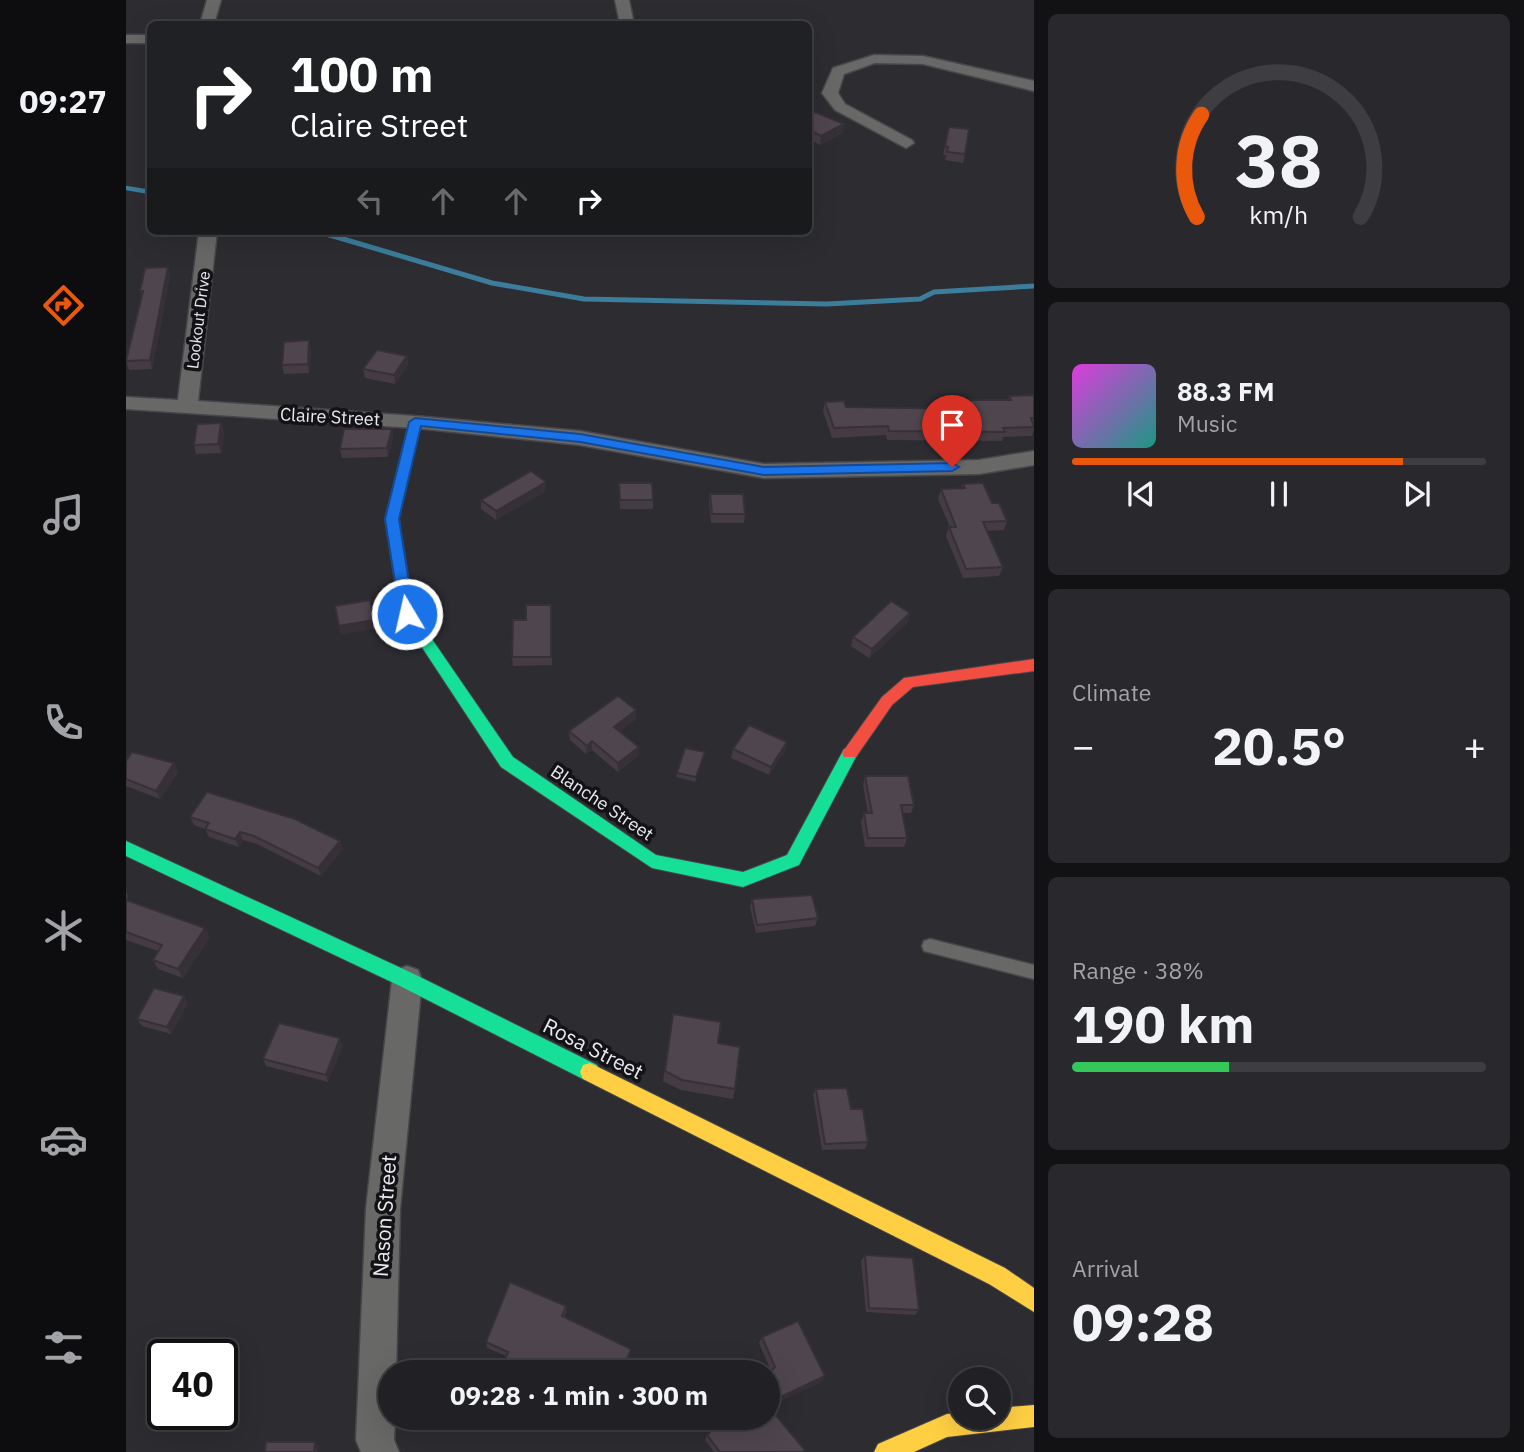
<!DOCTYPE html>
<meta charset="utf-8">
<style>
:root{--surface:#212125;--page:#29292d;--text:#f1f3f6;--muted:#a2a3a7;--line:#3e3e42;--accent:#ea580c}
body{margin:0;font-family:"IBM Plex Sans",sans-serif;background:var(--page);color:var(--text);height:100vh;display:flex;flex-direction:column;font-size:26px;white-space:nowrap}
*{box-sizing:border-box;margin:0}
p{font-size:23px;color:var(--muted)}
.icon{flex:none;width:38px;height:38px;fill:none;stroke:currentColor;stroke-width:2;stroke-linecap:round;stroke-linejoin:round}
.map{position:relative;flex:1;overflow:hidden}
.drawer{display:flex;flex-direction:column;gap:14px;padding:14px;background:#121214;width:490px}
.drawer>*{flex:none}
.guide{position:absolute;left:21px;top:21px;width:665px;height:214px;border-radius:10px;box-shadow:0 7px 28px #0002,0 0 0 2px var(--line);background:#202124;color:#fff;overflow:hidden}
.buttons{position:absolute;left:822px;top:1367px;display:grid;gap:14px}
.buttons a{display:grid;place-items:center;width:63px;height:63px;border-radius:50%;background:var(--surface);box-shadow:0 7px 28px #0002,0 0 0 2px var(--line);font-size:35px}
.speed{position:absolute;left:21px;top:1339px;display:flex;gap:14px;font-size:35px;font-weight:700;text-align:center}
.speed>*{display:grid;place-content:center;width:91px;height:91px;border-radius:50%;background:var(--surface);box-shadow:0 7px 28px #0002,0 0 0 2px var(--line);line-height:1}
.speed .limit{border:4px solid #111;border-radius:10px;background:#fff;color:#111}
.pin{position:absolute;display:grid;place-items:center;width:60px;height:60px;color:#fff;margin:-72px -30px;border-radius:50% 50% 50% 0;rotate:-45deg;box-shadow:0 0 7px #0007}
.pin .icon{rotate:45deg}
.me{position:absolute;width:77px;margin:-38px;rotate:351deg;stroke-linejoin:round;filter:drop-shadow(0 0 5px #0008)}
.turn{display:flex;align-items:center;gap:24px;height:147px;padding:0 28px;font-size:32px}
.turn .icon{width:91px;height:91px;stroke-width:2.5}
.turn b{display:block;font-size:49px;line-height:60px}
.lanes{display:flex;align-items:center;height:66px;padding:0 28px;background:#0003;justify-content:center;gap:35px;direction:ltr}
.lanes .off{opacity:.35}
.big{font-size:52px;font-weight:700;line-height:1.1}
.drawer .widget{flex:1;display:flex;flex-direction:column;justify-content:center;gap:10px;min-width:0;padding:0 24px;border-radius:10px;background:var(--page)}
.drawer .dial{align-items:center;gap:0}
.dial svg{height:182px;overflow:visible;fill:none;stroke:var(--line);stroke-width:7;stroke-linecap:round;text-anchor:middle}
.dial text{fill:var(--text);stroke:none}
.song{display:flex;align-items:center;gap:21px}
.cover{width:84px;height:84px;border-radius:10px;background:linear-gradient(135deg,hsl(300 70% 55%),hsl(170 70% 35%))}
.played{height:7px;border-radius:4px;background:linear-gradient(90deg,var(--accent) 80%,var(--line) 80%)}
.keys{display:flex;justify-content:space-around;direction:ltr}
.heat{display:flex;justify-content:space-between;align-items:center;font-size:38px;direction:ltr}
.charge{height:10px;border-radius:5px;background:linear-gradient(90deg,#34c759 38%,var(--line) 0)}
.trip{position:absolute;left:252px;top:1360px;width:402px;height:70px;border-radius:35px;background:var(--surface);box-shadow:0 7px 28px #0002,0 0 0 2px var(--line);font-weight:700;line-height:70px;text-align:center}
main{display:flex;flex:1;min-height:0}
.dock{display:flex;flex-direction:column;width:126px;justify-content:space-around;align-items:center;background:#0d0d0f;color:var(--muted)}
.dock .icon{width:49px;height:49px}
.dock .on{color:var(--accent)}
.dock b{font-size:32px;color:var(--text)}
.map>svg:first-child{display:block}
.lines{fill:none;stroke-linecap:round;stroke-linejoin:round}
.stream-far1{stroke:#3b7d9b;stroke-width:4.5}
.stream{stroke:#3b7d9b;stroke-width:5}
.lane-casing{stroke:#47474b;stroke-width:3}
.street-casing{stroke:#47474b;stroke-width:3}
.fast-casing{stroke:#47474b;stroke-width:2}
.slow-casing{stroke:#47474b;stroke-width:2}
.jam-casing{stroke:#47474b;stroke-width:2}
.lane{fill:#686867;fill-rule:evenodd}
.street{fill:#686867;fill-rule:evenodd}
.fast{fill:#16e098;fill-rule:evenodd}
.slow{fill:#ffcf43;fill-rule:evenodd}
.jam{fill:#f24e42;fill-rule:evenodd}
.wall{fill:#443b43}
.shaded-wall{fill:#373037}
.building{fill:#4f454e;stroke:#373037;stroke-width:2}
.route{fill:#1a73e8;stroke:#114b97;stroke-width:2}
.labels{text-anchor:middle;stroke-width:7;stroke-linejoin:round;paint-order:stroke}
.far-street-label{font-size:16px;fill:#e9e8ee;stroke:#131317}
.street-label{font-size:18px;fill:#e9e8ee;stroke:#131317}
.near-street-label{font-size:21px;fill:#e9e8ee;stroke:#131317}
</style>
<main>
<nav class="dock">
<b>09:27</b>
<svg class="icon on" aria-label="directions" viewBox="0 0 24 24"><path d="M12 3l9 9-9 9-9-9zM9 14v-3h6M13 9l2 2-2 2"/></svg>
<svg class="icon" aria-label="music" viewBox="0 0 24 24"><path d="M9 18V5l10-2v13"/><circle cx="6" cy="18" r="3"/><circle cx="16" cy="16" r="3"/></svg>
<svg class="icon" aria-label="phone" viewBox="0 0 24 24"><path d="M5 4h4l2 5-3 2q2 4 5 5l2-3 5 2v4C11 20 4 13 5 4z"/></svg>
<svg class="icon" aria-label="climate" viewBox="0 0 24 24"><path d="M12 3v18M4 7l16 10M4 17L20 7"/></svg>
<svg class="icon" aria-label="car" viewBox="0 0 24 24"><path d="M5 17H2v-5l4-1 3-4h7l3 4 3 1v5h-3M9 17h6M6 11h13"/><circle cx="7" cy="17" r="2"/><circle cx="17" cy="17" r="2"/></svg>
<svg class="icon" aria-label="filters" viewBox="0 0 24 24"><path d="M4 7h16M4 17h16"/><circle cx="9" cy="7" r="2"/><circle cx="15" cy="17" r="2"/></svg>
</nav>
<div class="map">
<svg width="908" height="1452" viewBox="0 0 908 1452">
<rect width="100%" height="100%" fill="#2c2c31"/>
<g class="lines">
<!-- stream-far1 -->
<g class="stream-far1">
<polyline points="0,188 24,192"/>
<polyline points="189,231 203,235"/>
</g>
<!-- stream -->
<polyline class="stream" points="197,233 366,283 458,299 701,304 794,299 808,292 908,286"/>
<defs>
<polygon id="lane" points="804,939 908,965 908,979 798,951 796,946 798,941"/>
<g id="street">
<polygon points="81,0 95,0 88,24 74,24"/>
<polygon points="489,0 503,0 508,24 494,24"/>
<rect x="0" y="35" width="24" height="8"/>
<polygon points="748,55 797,56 908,81 908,91 797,64 749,63 718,74 712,93 719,104 786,140 788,143 780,148 709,110 696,93 707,68"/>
<polygon points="73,231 91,231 72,401 289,416 454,431 638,464 853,460 908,451 908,465 853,474 638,478 454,445 289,428 0,409 0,397 52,400"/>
<polygon points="281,966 292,970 296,980 274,1209 270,1372 264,1372 264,1418 269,1418 268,1440 273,1452 235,1452 230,1440 240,1209 266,980 270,970"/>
</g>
<g id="fast">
<polygon points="289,418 295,422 273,519 288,613 387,757 530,855 617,872 661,855 718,749 730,749 732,753 673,865 617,887 526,868 375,767 274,614 259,519 283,422"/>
<polygon points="0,841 288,974 471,1065 474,1072 471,1079 464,1081 457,1079 274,986 0,856"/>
</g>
<g id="slow">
<polygon points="464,1063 879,1268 908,1288 908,1312 863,1284 457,1079 454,1072 457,1065"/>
<polygon points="908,1405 908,1427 821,1437 788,1452 748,1452 752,1444 821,1414 835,1413 835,1418 873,1418 873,1408"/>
</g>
<polygon id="jam" points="908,659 908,671 787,687 766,705 730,757 718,757 716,753 756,697 778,678"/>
</defs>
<!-- lane casing -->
<use href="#lane" class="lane-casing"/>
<!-- street casing -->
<use href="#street" class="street-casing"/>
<!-- fast casing -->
<use href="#fast" class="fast-casing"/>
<!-- slow casing -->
<use href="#slow" class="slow-casing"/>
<!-- jam casing -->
<use href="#jam" class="jam-casing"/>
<!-- lane -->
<use href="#lane" class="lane"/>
<!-- street -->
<use href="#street" class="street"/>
<!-- fast -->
<use href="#fast" class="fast"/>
<!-- slow -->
<use href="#slow" class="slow"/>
<!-- jam -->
<use href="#jam" class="jam"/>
</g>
<!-- wall -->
<g class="wall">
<polygon points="682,115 718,124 717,133 694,145 682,138"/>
<polygon points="823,127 839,154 837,163 819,160 820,155 817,155"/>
<polygon points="44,276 26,369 3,370 0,361 16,297 14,291"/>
<polygon points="183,340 185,349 183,373 158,374 156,365"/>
<polygon points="281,356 282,365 269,384 239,378 237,369"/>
<polygon points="908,395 908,429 906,436 877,437 876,441 761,440 760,435 706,438 697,411 699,402 720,407 838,409 840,400 882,400 883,396"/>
<polygon points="95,423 98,432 95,453 70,454 68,445"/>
<polygon points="266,429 267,438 262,457 216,458 214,449"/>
<polygon points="420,482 420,491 370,520 355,509 355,500"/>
<polygon points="493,483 527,500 527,509 494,509"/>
<polygon points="837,484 866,503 881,521 878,530 861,531 877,567 873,576 837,578 820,536 823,527 824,527 812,499 815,489 835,488"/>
<polygon points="584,494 619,514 618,523 585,523 583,503"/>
<polygon points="425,605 426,665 387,666 386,657 400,620"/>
<polygon points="784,613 782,622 743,658 725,646 727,637"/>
<polygon points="510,710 510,719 493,731 513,747 512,756 492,772 466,750 460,754 444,740 443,731"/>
<polygon points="607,749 659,751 643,775 605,758"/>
<polygon points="579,752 569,782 550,777 551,773"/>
<polygon points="0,761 48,763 52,772 34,799 0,786"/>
<polygon points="739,776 788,805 785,813 776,813 781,838 778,847 739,847 735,822 738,813 742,813 737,785"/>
<polygon points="64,817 214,841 217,849 195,876 131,844 117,840 113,847 83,837 79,829 68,825"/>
<polygon points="0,892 2,896 0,900 84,937 57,978 32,969 27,960 32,951 0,940"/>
<polygon points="626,899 692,918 689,926 630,933 624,907"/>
<polygon points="62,1003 45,1034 16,1026 11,1019"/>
<polygon points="547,1014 592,1043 609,1089 607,1099 555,1090 537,1081"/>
<polygon points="217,1045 202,1082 140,1066 137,1059"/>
<polygon points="690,1089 725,1109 742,1142 739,1149 696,1150 687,1095"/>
<polygon points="739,1255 793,1310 789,1315 740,1312 735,1261"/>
<polygon points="440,1306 440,1312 438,1317 504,1355 498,1372 374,1372 380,1356 361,1348 360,1342"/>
<polygon points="636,1337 699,1376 695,1382 643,1406 677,1452 588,1452 579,1440 581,1435 645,1371 633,1343"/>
</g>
<!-- shaded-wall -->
<g class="shaded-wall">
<polygon points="718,124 717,133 694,145 695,136"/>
<polygon points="42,267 44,276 26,369 24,360"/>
<polygon points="183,340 185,349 183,373 182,364"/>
<polygon points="281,356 282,365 269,384 268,375"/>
<polygon points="95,423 98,432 95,453 92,444"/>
<polygon points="266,429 267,438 262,457 261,448"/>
<polygon points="420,482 420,491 370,520 370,511"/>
<polygon points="784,613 782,622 743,658 746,649"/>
<polygon points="248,620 250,628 215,635 213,626"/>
<polygon points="510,710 510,719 488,736 488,727"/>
<polygon points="466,741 466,750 460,754 461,746"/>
<polygon points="661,742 659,751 643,775 645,767"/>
<polygon points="513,747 512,756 492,772 492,763"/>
<polygon points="48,763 52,772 34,799 30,791"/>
<polygon points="114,832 117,840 113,847 109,839"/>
<polygon points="214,841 217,849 195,876 192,868"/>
<polygon points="79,928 84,937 57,978 52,969"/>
<polygon points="58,996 62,1003 45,1034 41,1027"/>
<polygon points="214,1038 217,1045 202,1082 200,1075"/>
<polygon points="505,1349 504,1355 498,1372 496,1372"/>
<polygon points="699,1376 695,1382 642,1407 642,1403"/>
<polygon points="189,1442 193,1446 192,1452 188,1452"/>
</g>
<!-- building -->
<g class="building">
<polygon points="689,112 718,124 695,136 682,129 682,115"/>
<polygon points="823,127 843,129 839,154 821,152 822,147 819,146"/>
<polygon points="42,267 24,360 0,361 17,291 14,291 19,268"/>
<polygon points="183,340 182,364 156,365 158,342"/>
<polygon points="251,350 281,356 268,375 237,369"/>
<polygon points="908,395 908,418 905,418 908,427 877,428 879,432 763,431 762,426 708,428 699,402 718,401 720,407 843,409 840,400 885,400 883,396"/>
<polygon points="95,423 92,444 68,445 71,424"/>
<polygon points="218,429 266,429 261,448 214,449"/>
<polygon points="405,471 420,482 370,511 355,500"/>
<polygon points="493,483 526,483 527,500 494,500"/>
<polygon points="857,483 866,503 873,503 881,521 857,522 877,567 840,569 823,527 830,527 815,489 839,488 837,484"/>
<polygon points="584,494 617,494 619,514 586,514"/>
<polygon points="244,600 248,620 213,626 209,606"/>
<polygon points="765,601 784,613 746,649 727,637"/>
<polygon points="400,605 425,605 425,657 386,657 387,620 400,620"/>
<polygon points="492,696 510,710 488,727 513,747 492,763 466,741 461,746 443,731"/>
<polygon points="623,725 661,742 645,767 607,749"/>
<polygon points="559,748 579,752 570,777 551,773"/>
<polygon points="6,752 48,763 30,791 0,779 0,761"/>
<polygon points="739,776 782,776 788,805 775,805 781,838 742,838 738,813 746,813"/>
<polygon points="81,792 169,819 214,841 192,868 128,836 114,832 109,839 79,829 83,823 64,817"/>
<polygon points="686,895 692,918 631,925 626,899"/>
<polygon points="0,900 79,928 52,969 27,960 36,945 0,932"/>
<polygon points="28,988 58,996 41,1027 11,1019"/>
<polygon points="547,1014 595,1022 592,1043 614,1047 609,1089 556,1080 539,1071"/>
<polygon points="153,1023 214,1038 200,1075 137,1059"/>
<polygon points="721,1088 725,1109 737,1109 742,1142 699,1144 690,1089"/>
<polygon points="739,1255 787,1258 793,1310 743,1308"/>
<polygon points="384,1282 440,1306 436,1316 505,1349 496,1372 376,1372 374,1371 382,1352 360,1342"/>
<polygon points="672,1321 699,1376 642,1403 642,1374 649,1367 636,1337"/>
<polygon points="642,1406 679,1450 677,1452 594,1452 581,1435 598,1418 642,1418"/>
<polygon points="140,1442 189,1442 188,1452 139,1452"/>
</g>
<!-- route -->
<polygon class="route" points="289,418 454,434 638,467 826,463 833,467 826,471 638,475 454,442 295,426 273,519 288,614 281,620 274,614 259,519 283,422"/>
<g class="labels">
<!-- far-street labels -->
<g class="far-street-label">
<text transform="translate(72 320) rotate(-83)" y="6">Lookout Drive</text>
</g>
<!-- street labels -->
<g class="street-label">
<text transform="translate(204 417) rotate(3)" y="6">Claire Street</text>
<text transform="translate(476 803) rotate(34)" y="6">Blanche Street</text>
</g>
<!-- near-street labels -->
<g class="near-street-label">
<text transform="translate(467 1049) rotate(27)" y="7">Rosa Street</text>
<text transform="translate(259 1216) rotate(-86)" y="7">Nason Street</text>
</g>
</g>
</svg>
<div class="buttons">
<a><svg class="icon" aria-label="search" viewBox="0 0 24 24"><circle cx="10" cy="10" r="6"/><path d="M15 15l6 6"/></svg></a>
</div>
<div class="speed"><div class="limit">40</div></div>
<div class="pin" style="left:826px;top:467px;background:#d93025"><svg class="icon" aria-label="arrive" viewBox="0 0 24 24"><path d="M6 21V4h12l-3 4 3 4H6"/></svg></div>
<svg class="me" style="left:281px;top:614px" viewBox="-20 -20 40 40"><circle r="17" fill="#1a73e8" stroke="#fff" stroke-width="3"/><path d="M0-11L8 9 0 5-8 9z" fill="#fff"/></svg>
<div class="trip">09:28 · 1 min · 300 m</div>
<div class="guide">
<div class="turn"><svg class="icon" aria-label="right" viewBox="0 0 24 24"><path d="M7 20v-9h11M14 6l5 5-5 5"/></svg><div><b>100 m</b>Claire Street</div></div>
<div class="lanes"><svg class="icon off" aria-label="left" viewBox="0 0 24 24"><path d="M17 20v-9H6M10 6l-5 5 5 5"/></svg><svg class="icon off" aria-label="ahead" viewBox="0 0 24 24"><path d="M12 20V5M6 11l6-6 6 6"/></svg><svg class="icon off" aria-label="ahead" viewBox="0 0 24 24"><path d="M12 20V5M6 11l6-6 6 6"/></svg><svg class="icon" aria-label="right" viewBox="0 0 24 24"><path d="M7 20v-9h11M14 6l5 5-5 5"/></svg></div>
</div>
</div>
<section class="drawer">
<div class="widget dial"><svg viewBox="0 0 100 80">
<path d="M14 69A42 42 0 1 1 86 69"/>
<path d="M14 69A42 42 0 0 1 16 24" stroke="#ea580c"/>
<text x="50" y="56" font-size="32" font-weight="700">38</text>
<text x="50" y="72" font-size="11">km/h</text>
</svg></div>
<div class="widget">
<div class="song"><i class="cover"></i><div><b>88.3 FM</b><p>Music</p></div></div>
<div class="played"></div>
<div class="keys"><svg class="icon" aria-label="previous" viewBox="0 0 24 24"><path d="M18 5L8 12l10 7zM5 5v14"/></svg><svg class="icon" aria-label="pause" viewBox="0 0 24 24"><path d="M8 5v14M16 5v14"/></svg><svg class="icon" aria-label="next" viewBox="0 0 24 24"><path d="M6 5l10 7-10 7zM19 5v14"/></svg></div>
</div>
<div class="widget"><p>Climate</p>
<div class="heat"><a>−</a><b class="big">20.5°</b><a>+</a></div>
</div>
<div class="widget"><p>Range · 38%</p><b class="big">190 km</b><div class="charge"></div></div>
<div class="widget"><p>Arrival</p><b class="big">09:28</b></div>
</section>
</main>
